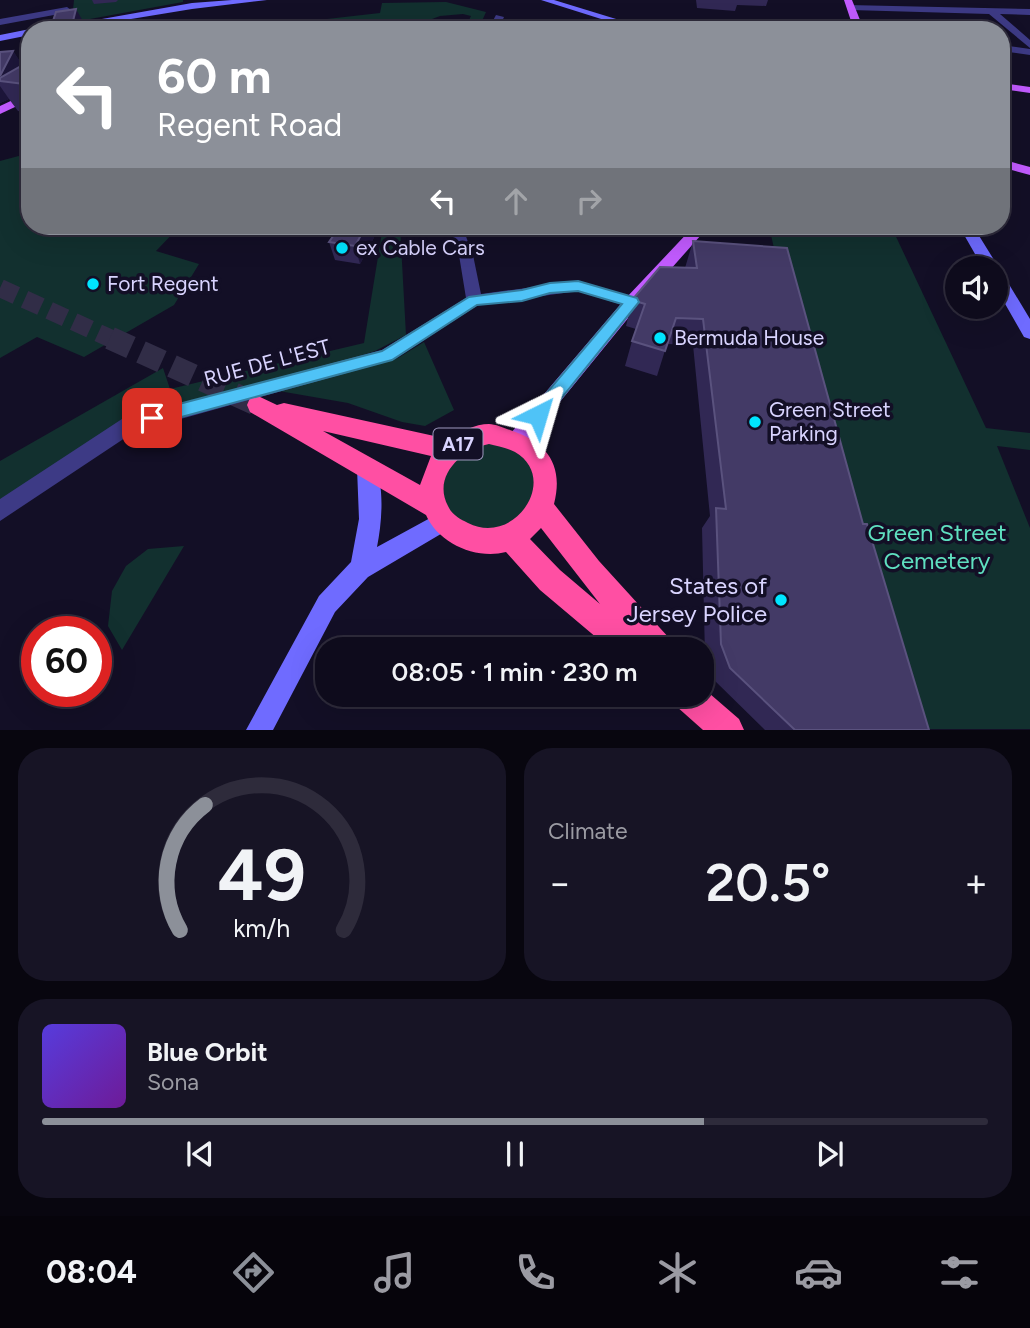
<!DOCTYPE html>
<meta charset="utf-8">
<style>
:root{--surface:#0e0b1c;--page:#171425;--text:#f1f3f6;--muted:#9b9ba3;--line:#2e2b3b;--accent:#8c9099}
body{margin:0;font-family:Figtree,sans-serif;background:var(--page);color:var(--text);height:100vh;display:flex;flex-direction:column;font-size:26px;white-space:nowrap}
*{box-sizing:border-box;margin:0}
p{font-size:23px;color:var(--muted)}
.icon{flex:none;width:38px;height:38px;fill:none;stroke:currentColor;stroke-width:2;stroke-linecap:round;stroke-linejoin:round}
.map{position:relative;height:730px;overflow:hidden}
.drawer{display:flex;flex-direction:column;gap:18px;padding:18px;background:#08060f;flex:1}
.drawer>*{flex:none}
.top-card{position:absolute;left:21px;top:21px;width:989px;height:214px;border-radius:28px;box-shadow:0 7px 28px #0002,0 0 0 2px var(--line);background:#8c9099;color:#fff;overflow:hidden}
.tools{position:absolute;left:945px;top:256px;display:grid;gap:14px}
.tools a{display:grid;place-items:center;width:63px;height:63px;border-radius:50%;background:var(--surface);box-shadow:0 7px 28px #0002,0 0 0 2px var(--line);font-size:35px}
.speed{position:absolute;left:21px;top:616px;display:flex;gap:14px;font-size:35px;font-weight:700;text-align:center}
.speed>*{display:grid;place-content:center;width:91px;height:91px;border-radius:50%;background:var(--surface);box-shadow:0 7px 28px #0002,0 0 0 2px var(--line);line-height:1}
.speed .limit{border:10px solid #d22;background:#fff;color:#111}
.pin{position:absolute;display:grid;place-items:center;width:60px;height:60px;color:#fff;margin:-30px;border-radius:14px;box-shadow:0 4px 10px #0006}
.me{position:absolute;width:77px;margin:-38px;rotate:40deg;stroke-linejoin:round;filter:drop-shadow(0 0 5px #0008)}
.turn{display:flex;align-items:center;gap:24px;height:147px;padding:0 21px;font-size:32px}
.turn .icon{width:91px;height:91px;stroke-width:2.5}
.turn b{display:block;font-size:49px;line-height:60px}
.lanes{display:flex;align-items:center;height:66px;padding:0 21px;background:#0003;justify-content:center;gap:35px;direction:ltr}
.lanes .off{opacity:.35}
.big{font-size:52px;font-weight:600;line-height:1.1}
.drawer .widget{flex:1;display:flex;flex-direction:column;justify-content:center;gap:10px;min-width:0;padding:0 24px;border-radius:28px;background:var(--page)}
.drawer .dial{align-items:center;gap:0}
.dial svg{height:182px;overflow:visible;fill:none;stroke:var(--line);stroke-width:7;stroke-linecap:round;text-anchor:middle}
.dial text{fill:var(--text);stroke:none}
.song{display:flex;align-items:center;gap:21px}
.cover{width:84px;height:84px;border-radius:10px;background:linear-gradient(135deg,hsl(250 70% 55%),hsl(280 70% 35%))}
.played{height:7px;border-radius:4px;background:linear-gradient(90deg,var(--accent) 70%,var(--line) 70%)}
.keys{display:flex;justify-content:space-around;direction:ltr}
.heat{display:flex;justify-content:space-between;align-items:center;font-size:38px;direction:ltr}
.drawer .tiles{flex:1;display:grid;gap:18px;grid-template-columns:1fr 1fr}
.widget:last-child{grid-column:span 2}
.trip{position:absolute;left:315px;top:637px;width:399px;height:70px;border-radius:28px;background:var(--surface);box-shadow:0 7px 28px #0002,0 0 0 2px var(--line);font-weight:600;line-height:70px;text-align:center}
.tab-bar{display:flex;height:112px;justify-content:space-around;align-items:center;background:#06040b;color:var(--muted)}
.tab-bar .icon{width:49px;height:49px}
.tab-bar .selected{color:var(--accent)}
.tab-bar b{font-size:32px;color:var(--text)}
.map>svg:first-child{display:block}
.green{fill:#12302f}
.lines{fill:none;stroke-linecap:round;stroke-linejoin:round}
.highway-tunnel-far1{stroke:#312d47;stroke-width:18;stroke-dasharray:18 9;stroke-linecap:butt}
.highway-tunnel{stroke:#312d47;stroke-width:23;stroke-dasharray:23 11;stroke-linecap:butt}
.street{fill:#3d3a85;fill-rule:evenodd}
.secondary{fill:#6f6bff;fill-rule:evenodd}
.primary{fill:#c25bff;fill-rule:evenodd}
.highway{fill:#ff4fa3;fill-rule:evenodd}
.wall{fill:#312854}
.shaded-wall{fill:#1d163a}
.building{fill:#433a66;stroke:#5a527e;stroke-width:2}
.route{fill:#4fc3f7;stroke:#337fa1;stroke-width:2}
.poi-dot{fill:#00e5ff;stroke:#130f26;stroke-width:2.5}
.labels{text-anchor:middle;stroke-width:7;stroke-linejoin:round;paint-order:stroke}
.shield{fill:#130f26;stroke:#9e99be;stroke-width:2}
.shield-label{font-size:19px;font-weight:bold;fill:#d9d4ff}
.poi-label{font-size:21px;fill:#d9d4ff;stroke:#130f26;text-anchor:start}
.street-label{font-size:21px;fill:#d9d4ff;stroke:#130f26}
.near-park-label{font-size:24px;fill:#5fe0c0;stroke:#130f26}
.near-poi-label{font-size:24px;fill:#d9d4ff;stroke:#130f26;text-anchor:end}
</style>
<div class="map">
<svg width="1030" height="730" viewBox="0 0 1030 730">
<rect width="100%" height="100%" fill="#130f26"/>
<!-- green -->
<g class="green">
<polygon points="74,0 183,0 183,2 79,21 72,20"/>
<polygon points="446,2 486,12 478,30 464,30 471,16 463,14 440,16 403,30 229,30 380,13 382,3"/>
<polygon points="30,153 30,226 180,226 156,251 199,264 174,305 84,357 37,337 0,358 0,161"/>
<polygon points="383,226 400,226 406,335 375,351 342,362 129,416 0,502 0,461 163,368 170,389 364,343"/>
<polygon points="769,226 891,226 986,428 1030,433 1030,450 997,446 1030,528 1030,729 893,729 840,544"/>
<polygon points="424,342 454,410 425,426 402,422 348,403 279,391 398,358"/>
<polygon points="471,438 538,457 531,524 457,533 434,472"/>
<polygon points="184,546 122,650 108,626 112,591 126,566 148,549"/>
</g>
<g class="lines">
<!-- highway-tunnel-far1 -->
<polyline class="highway-tunnel-far1" points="0,288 114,340"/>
<!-- highway-tunnel -->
<polyline class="highway-tunnel" points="110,338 258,405"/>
<!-- street -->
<g class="street">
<polygon points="848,5 1030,9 1030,15 1000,14 1030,40 1030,48 989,14 851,10 848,9"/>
<polygon points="67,7 71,10 70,12 0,25 0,19"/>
<polygon points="496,15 504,17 498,30 488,30"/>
<polygon points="1001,45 1030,49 1030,55 1001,51"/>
<polygon points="448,226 462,226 473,255 481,294 578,281 638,298 640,302 632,308 578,291 478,305 393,360 134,432 0,521 0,499 122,419 382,350 466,298 459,255"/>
</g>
<!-- secondary -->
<g class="secondary">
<polygon points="232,0 267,0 192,9 64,30 40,30 192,3"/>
<polygon points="541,0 554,0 652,30 636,30"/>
<polygon points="30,29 32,30 30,30 30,35 0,41 0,35"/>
<polygon points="959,226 973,226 999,268 997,270 1001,271 1030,319 1030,339 1024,337 996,288 996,268 983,268"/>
<path d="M367,459L374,462C385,486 382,522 377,547L443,511L451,514L454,521L451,528L368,577L335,612L273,730H246L319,596L351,562L359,519L357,468L360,462Z"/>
</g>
<!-- primary -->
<g class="primary">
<polygon points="844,0 852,0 864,30 854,30"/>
<polygon points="1001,83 1030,87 1030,93 1001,89"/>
<polygon points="30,92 30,100 0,114 0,106"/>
<polygon points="1001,159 1030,167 1030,175 1001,167"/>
<polygon points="694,226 709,226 638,306 524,446 517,448 510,446 507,440 510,434 626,298"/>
</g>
<!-- highway -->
<g class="highway">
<path d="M258,396L277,405L284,403L448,439C458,432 476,424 489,424C495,424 504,428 510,430C547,442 564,465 554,504L599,561L670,639L675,649H610L540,590L506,552C476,560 438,543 426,515L250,412L247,405L250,398ZM323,431L431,456L420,485ZM489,444C497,446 508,448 515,452C560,478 515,547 468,523C460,519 452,515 448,506C432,476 462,449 489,444ZM541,528L600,604L560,570L530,539Z"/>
<polygon points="702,687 739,719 744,730 703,730 676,706 672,695 702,695"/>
</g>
</g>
<!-- wall -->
<g class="wall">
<polygon points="92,0 118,0 116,2 94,4"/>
<polygon points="696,0 768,0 766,6 737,5 735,11 697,8"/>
<polygon points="13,51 22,65 30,61 30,113 18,111 9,99 0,103 0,52"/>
<polygon points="340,226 380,226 360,264 335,260 329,242"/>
<polygon points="618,226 662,226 660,235 618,232"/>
<polygon points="693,241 863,524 929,730 765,730 713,679 705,656 702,528 710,516 693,345 667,344 657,376 625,366 632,341 636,329 626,326 632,300 685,268"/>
</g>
<!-- shaded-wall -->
<g class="shaded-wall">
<polygon points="76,9 88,30 68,30"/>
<polygon points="13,51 24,67 0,81 0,76"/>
<polygon points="30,81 30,93 24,84"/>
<polygon points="0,86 9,99 0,103"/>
<polygon points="366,226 380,226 360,264 355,246"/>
</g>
<!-- building -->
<g class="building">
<polygon points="76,9 71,29 50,30 56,12"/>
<polygon points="13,51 0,76 0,52"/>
<polygon points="30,61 30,81 24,84 0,81 0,78"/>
<polygon points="340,226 366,226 355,246 329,242"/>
<polygon points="693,241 787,248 863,524 867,524 929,730 795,730 730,668 721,644 716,508 726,509 703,319 676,318 665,351 632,341 645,304 632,300 660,267 697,268"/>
</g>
<!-- route -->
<polygon class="route" points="578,281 637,298 639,302 544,420 538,422 532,420 529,415 532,410 622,304 578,291 550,293 522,301 477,305 392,360 152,425 146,423 144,418 146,413 152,411 382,351 469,297 522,290 550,283"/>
<!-- markers -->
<g class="poi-dot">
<circle cx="342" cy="248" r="7"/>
<circle cx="93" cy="284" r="7"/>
<circle cx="660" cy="338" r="7"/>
<circle cx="755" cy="422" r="7"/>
<circle cx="781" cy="600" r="7"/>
</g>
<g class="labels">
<!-- shield labels -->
<rect class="shield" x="433.5" y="428.5" width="49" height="31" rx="5"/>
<g class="shield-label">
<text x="458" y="451">A17</text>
</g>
<!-- poi labels -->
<g class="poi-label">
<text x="356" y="255">ex Cable Cars</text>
<text x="107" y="291">Fort Regent</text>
<text x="674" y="345">Bermuda House</text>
<text x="769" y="417">Green Street<tspan x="769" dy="24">Parking</tspan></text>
</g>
<!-- street labels -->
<g class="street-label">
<text transform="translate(267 363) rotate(-15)" y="7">RUE DE L'EST</text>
</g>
<!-- near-park labels -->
<g class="near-park-label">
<text x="937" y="541">Green Street<tspan x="937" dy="28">Cemetery</tspan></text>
</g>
<!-- near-poi labels -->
<g class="near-poi-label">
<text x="767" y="594">States of<tspan x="767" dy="28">Jersey Police</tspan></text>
</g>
</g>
</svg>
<div class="tools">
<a><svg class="icon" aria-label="sound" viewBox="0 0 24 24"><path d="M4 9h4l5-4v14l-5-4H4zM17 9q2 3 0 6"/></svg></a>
</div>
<div class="speed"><div class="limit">60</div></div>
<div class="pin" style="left:152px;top:418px;background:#d93025"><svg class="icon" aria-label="arrive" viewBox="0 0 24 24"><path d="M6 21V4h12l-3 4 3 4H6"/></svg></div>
<svg class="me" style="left:538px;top:415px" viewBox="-20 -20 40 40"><path d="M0-17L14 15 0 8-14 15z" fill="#4fc3f7" stroke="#fff" stroke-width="4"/></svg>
<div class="trip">08:05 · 1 min · 230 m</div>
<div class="top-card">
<div class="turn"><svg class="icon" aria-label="left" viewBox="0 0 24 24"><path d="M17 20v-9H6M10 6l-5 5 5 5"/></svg><div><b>60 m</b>Regent Road</div></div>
<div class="lanes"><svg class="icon" aria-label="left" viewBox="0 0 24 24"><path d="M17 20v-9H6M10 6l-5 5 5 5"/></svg><svg class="icon off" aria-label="ahead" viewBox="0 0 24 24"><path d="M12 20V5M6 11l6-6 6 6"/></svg><svg class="icon off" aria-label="right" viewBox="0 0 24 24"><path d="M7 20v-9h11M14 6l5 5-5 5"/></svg></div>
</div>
</div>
<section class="drawer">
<div class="tiles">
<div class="widget dial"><svg viewBox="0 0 100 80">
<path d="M14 69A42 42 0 1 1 86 69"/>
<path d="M14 69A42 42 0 0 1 25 14" stroke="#8c9099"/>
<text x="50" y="56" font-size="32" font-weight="700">49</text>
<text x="50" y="72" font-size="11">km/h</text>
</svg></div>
<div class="widget"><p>Climate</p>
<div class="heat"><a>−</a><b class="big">20.5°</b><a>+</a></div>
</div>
<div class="widget">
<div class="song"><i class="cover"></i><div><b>Blue Orbit</b><p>Sona</p></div></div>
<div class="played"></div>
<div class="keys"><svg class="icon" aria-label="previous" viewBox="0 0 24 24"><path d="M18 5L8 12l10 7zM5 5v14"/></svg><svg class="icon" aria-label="pause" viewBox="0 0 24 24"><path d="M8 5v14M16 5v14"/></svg><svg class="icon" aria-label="next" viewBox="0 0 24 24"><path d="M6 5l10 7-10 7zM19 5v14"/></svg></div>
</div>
</div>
</section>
<nav class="tab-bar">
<b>08:04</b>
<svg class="icon selected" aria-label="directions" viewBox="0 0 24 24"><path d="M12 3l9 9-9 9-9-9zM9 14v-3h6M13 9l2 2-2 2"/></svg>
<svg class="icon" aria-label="music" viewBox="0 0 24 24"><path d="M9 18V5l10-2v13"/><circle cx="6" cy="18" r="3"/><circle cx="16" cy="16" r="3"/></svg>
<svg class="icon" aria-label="phone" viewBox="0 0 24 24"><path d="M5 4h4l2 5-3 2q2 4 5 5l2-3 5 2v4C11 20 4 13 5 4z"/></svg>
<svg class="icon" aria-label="climate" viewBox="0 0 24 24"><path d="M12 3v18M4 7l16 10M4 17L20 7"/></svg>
<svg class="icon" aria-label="car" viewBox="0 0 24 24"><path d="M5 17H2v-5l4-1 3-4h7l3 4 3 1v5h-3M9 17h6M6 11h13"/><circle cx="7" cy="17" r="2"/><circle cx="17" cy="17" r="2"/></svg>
<svg class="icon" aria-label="filters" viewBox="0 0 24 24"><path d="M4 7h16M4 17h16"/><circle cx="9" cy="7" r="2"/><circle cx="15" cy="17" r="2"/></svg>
</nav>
